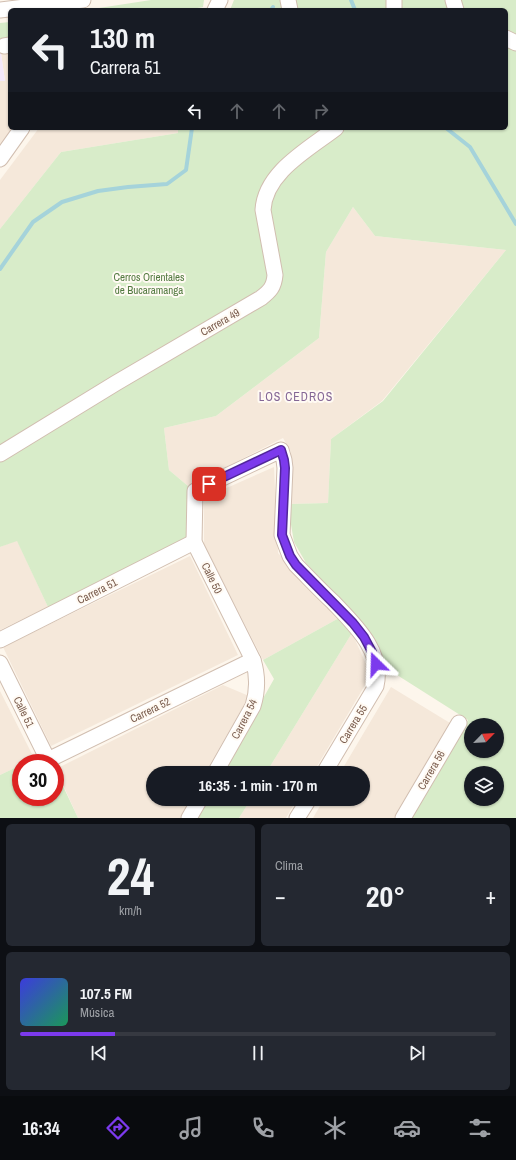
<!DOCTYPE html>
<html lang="es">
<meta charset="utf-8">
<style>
:root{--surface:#171b24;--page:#242831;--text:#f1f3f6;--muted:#9ea1a6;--line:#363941;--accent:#7c3aed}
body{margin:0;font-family:"Archivo Narrow",sans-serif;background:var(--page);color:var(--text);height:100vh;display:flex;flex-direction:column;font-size:15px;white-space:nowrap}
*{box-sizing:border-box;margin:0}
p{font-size:13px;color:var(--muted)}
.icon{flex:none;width:22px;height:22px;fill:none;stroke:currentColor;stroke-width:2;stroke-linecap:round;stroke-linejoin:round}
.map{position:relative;height:818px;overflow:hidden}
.sheet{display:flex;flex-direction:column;gap:6px;padding:6px;background:#0d0f14;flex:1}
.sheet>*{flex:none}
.banner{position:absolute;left:8px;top:8px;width:500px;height:122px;border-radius:6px;box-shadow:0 1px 3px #0004;background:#171b24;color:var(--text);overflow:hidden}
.needle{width:26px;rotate:65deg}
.fabs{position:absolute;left:464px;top:718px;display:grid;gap:8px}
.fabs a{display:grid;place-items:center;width:40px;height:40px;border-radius:50%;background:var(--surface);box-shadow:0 1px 3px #0004;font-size:20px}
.speed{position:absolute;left:12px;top:754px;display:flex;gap:8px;font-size:20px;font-weight:700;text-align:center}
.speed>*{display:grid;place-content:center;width:52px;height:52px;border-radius:50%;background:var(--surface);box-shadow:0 1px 3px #0004;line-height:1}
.speed .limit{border:6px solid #d22;background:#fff;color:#111}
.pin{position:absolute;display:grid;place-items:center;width:34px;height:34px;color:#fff;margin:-17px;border-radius:8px;box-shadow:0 2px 6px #0006}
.me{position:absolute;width:44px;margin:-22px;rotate:338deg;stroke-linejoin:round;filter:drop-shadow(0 0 3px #0008)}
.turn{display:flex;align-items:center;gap:14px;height:84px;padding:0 16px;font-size:18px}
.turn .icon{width:52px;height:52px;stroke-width:2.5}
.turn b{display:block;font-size:28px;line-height:34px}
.lanes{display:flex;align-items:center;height:38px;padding:0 16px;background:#0003;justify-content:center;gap:20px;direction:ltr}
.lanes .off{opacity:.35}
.big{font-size:30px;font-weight:700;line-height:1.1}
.sheet .card{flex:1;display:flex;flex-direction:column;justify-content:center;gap:6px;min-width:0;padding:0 14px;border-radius:6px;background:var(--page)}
.sheet .dial{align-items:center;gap:0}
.dial b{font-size:52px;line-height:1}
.song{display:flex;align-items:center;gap:12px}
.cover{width:48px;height:48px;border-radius:6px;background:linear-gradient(135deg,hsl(240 70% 55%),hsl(150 70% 35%))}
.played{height:4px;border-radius:2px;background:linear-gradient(90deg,var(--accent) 20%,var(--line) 20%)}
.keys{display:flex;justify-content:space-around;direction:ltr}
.heat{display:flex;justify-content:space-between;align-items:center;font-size:22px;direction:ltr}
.sheet .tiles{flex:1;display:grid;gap:6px;grid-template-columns:1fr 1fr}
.card:last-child{grid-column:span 2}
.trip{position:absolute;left:146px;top:766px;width:224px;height:40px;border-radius:20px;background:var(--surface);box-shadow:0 1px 3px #0004;font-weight:700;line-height:40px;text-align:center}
.tab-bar{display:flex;height:64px;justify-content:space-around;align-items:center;background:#090b0e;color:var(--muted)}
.tab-bar .icon{width:28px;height:28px}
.tab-bar .active{color:var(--accent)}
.tab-bar b{font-size:18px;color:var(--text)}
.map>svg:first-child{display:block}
.residential{fill:#f5e8da}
.education{fill:#f3e8fa}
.green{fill:#d8ecc9;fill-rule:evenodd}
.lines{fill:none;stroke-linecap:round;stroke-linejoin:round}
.stream{stroke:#a5d3da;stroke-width:4}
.street-casing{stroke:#d1beb0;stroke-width:17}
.street{stroke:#fff;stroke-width:15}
.route-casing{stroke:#51269a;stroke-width:10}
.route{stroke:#7c3aed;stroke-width:7}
.labels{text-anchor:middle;stroke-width:4;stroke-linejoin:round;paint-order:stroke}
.park-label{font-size:11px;fill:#537a41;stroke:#fffaf3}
.street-label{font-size:11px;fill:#7a5c4d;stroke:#fffaf3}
.neighbourhood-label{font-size:12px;letter-spacing:1px;fill:#846695;stroke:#fffaf3}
</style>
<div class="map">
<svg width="516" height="818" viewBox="0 0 516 818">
<rect width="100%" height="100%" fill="#fdf6ec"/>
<!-- residential -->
<g class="residential">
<polygon points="10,52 10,128 14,128 0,147 0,81 5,81 1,53"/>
<polygon points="39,128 178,128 178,133 61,152 0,229 0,180"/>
<polygon points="353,207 375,236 506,250 382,401 331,439 328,503 290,504 291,452 283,438 188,486 169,470 164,428 216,416 319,338 326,252"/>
<polygon points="274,467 278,553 339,618 263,660 204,544 204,498"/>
<polygon points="17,540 48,607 0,630 0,547"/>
<polygon points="190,556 238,655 51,746 3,647"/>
<polygon points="352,633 371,675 313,773 266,773"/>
<polygon points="223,685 249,696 205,773 153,773 153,799 191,799 180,818 78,818 56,769"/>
<polygon points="391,687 450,723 394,818 313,818 324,799 363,799 363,773 340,773"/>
<polygon points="0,691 34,758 25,763 21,763 21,765 0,775"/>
<polygon points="251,799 297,799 286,818 239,818"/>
</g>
<!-- education -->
<polygon class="education" points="0,49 1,53 5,81 0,81"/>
<!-- green -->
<g class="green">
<polygon points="151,0 204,0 203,7 186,10 86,10"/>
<path d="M234,0H516V818H411L468,720L386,668L371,637L361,622L306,563L294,542L290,519V504L328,503L331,439L383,401L506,250L375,236L353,207L326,252L319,338L216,416L164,428L169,470L188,486L186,538L48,607L17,541L0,547V229L61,152L178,133V128H506V10H230ZM471,725H497V751H471ZM471,773H497V799H471Z"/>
<polygon points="10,22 10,37 0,39 0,23"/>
<polygon points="339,618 352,633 266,773 221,773 274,679 263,660"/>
<polygon points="21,765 21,797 55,797 55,769 78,818 0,818 0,775"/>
<polygon points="206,799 251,799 239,818 196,818"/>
</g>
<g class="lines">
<!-- stream -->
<g class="stream">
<polyline points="351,0 355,10"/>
<polyline points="271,10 273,7"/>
<polyline points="446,128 470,147 516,224"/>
<polyline points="0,269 33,222 62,202 98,191 128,187 167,184 186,170 192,128"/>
</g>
<defs>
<g id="street">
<polyline points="288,0 290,10"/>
<polyline points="453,0 456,10"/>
<polyline points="0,10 83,0"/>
<polyline points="215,10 220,0"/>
<polyline points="394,10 394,0"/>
<polyline points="506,38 516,43"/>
<polyline points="4,46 10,45"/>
<polyline points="0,159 22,128"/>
<path d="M0,454L116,383L261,298C270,291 274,287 275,275L263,210C265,172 309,149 336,128"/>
<polyline points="0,640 194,542"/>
<polyline points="0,663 48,760 253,660"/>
<path d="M215,773L253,706C258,690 258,676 253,660L194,542L195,491L281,450L284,460L285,468L282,535L290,556L296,565C308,577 320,590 333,602C355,625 384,652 376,686L324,773"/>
<polyline points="189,818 200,799"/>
<polyline points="297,818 309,799"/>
<polyline points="403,818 459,723"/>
</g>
</defs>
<!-- street casing -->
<use href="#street" class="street-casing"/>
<!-- street -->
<use href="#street" class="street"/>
</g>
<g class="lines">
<defs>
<polyline id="route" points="209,484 281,450 284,460 285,468 282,535 290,556 296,565 353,623 364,637 372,652 376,664"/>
</defs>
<!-- route casing -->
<use href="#route" class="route-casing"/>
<!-- route -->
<use href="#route" class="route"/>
</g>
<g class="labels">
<!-- park labels -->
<g class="park-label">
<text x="149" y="281">Cerros Orientales<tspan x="149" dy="13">de Bucaramanga</tspan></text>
</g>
<!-- street labels -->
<g class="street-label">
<text transform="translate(220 322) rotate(-30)" y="4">Carrera 49</text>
<text transform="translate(212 578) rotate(64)" y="4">Calle 50</text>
<text transform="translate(97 591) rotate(-27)" y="4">Carrera 51</text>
<text transform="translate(150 710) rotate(-26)" y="4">Carrera 52</text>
<text transform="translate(24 712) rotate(64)" y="4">Calle 51</text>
<text transform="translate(244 719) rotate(-63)" y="4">Carrera 54</text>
<text transform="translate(353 724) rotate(-59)" y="4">Carrera 55</text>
<text transform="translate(431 770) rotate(-60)" y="4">Carrera 56</text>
</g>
<!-- neighbourhood labels -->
<g class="neighbourhood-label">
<text x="296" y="401">LOS CEDROS</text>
</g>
</g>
</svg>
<div class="fabs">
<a><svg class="needle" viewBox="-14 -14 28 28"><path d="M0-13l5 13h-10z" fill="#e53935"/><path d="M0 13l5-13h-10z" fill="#9ea1a6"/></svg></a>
<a><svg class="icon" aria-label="layers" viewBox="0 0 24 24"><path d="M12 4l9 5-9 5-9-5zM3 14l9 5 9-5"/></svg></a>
</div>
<div class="speed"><div class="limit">30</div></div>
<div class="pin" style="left:209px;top:484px;background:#d93025"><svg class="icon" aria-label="arrive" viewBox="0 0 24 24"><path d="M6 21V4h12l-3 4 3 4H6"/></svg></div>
<svg class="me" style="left:376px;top:664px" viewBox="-20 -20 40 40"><path d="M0-17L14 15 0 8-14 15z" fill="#7c3aed" stroke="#fff" stroke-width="4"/></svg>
<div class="trip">16:35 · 1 min · 170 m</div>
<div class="banner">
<div class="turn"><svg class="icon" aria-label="left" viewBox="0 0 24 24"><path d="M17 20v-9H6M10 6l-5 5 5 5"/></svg><div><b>130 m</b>Carrera 51</div></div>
<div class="lanes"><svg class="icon" aria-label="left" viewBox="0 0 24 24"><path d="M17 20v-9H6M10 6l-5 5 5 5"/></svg><svg class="icon off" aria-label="ahead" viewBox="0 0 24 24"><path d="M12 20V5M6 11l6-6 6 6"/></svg><svg class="icon off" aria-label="ahead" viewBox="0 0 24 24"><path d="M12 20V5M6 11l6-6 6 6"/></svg><svg class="icon off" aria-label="right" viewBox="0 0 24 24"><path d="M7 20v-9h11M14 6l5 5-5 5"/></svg></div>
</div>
</div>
<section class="sheet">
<div class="tiles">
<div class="card dial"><b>24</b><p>km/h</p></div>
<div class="card"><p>Clima</p>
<div class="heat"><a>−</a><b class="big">20°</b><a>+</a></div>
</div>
<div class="card">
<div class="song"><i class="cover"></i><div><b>107.5 FM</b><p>Música</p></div></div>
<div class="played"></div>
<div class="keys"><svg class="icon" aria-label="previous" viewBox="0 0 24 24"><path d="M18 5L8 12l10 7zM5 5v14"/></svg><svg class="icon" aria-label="pause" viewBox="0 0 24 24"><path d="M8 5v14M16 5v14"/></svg><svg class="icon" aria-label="next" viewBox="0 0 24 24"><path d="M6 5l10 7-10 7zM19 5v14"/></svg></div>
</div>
</div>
</section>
<nav class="tab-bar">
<b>16:34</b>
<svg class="icon active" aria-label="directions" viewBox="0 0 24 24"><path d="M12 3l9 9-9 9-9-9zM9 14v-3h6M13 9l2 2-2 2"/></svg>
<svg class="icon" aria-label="music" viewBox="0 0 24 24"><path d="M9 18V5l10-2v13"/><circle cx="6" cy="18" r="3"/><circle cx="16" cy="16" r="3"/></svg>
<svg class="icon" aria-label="phone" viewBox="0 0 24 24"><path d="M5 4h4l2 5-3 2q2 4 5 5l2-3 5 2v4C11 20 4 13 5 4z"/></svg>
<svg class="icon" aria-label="climate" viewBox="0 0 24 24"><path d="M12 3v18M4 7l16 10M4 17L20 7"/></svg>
<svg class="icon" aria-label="car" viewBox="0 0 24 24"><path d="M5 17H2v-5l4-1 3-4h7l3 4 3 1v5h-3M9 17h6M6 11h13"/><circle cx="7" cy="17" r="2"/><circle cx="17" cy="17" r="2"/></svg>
<svg class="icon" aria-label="filters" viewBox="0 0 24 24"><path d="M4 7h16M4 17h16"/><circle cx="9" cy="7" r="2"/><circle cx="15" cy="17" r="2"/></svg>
</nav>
